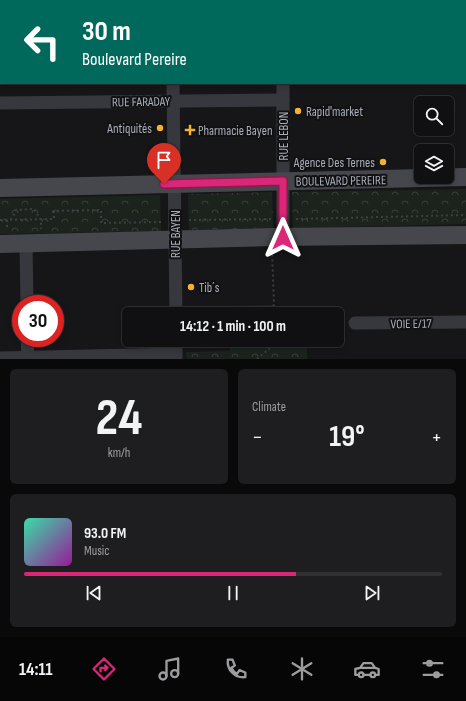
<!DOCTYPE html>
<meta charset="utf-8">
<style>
:root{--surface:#101012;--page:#1e1e20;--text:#f1f3f6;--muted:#9c9d9f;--line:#303032;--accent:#db2777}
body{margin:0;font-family:"Sofia Sans Condensed",sans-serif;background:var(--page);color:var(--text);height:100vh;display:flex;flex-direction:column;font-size:15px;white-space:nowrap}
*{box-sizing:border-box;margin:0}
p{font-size:13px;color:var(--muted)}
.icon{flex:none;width:22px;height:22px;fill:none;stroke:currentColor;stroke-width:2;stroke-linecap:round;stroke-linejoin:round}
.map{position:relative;height:359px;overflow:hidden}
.panel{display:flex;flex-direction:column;gap:10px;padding:10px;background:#09090a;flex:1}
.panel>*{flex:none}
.guide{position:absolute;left:0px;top:0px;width:466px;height:84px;box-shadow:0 2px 6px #0003,0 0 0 1px var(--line);background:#00695c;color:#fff;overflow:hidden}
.controls{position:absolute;left:414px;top:96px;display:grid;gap:8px}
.controls a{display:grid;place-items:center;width:40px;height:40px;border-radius:6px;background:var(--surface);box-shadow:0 2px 6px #0003,0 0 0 1px var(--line);font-size:20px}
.speed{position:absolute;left:12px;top:295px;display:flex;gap:8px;font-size:20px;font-weight:700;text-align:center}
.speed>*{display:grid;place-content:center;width:52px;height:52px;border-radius:50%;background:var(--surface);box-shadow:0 2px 6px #0003,0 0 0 1px var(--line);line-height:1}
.speed .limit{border:6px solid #d22;background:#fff;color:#111}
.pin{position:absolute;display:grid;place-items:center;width:34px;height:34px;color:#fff;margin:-41px -17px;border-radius:50% 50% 50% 0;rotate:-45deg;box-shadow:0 0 4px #0007}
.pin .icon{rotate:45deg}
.me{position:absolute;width:44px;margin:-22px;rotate:0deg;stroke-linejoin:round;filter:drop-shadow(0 0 3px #0008)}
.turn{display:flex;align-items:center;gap:14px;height:84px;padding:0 16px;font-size:18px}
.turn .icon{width:52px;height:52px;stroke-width:2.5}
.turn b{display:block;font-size:28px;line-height:34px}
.big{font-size:30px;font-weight:700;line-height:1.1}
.panel .tile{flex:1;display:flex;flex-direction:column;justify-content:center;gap:6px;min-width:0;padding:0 14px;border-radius:6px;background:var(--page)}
.panel .dial{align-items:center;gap:0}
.dial b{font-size:52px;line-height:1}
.song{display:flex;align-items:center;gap:12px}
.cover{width:48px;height:48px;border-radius:6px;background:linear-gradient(135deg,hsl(160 70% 55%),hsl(300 70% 35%))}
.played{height:4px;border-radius:2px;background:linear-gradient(90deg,var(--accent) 65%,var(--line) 65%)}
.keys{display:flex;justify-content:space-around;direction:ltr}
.heat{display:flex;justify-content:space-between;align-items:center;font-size:22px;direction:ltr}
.panel .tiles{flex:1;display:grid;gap:10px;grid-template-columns:1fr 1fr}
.tile:last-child{grid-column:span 2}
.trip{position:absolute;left:122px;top:307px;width:222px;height:40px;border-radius:6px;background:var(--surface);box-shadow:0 2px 6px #0003,0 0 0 1px var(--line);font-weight:700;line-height:40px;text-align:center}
.menu{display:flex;height:64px;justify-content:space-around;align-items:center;background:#060607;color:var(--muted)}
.menu .icon{width:28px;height:28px}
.menu .on{color:var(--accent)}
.menu b{font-size:18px;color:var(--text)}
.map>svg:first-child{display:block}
.forest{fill:url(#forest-crowns)}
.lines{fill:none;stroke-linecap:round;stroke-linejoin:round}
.path{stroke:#3d3f44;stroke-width:2;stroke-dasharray:2 3;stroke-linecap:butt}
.street{stroke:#37383d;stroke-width:13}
.secondary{stroke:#45474d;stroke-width:18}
.route-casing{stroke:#8e194d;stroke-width:10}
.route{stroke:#db2777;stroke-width:7}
.poi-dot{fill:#f2b134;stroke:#111113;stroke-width:1.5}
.labels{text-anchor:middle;stroke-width:4;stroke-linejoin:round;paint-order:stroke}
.street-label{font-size:13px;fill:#a8adb8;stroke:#111113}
.poi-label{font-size:13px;fill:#a8adb8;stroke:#111113;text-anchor:start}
</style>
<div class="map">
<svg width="466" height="359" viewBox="0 0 466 359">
<defs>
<pattern id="forest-crowns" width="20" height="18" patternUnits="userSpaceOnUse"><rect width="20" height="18" fill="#1c231d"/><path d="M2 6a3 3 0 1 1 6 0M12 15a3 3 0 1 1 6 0" fill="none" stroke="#3a403c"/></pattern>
</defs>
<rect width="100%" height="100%" fill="#161618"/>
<!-- forest -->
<g class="forest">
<polygon points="466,189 466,224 293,228 292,192"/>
<polygon points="272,192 273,228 189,230 188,194"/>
<polygon points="160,195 161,231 0,234 0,199"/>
<polygon points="274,305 275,314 229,314 229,306"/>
<polygon points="230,340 307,340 307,359 187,359 186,352 230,351"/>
</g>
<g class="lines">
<!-- path -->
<g class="path">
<polyline points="296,219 466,215"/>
<polyline points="0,220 54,219 54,211 101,210 101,223 163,222"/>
<polyline points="7,220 7,229"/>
<polyline points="11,220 16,210 34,209 41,220 41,229"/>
<polyline points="189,220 272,219"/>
<polyline points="268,314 268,311 274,305 272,251"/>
<polyline points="257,359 269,349 270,340"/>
</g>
<!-- street -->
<g class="street">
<polyline points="172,0 172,1"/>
<polyline points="282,0 282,1"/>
<polyline points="0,4 1,3"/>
<polyline points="465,10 466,10"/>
<polyline points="173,83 176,314"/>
<polyline points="0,103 283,100"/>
<polyline points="283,237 283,83"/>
<polyline points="26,243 27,304"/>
<polyline points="355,323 466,322"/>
<polyline points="27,338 28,357"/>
<polyline points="176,340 176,359"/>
<polyline points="0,358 176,354"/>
</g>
<!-- secondary -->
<g class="secondary">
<polyline points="0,188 466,177"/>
<polyline points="0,244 272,237 466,235"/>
</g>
</g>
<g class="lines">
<defs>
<polyline id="route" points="164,184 283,181 283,238"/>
</defs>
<!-- route casing -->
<use href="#route" class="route-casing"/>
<!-- route -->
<use href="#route" class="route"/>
</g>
<!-- markers -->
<g class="poi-dot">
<circle cx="298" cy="111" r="4"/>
<circle cx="160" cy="128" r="4"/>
<path d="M188 124h4v4h4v4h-4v4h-4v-4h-4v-4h4z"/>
<circle cx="383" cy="162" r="4"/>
<circle cx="191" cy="287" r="4"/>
</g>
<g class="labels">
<!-- street labels -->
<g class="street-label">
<text transform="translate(141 101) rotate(-1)" y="5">RUE FARADAY</text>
<text transform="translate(283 136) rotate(-90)" y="5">RUE LEBON</text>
<text transform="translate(341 180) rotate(-1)" y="5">BOULEVARD PEREIRE</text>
<text transform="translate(175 234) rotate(-90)" y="5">RUE BAYEN</text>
<text transform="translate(411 323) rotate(-1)" y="5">VOIE E/17</text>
</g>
<!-- poi labels -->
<g class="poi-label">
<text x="306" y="116">Rapid'market</text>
<text x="152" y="133" text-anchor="end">Antiquités</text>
<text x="198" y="135">Pharmacie Bayen</text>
<text x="375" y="167" text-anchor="end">Agence Des Ternes</text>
<text x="199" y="292">Tib´s</text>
</g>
</g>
</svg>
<div class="controls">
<a><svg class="icon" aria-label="search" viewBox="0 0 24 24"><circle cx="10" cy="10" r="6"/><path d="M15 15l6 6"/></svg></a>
<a><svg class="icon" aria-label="layers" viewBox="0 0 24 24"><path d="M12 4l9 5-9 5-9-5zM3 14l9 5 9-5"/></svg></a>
</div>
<div class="speed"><div class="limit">30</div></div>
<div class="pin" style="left:164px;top:184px;background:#d93025"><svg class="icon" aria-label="arrive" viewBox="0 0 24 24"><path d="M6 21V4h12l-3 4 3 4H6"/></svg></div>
<svg class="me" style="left:283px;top:238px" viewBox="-20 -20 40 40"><path d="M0-17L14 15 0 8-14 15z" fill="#db2777" stroke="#fff" stroke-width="4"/></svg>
<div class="trip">14:12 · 1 min · 100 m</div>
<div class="guide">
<div class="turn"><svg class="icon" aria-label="left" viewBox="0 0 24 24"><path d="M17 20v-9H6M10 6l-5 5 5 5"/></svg><div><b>30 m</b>Boulevard Pereire</div></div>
</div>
</div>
<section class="panel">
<div class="tiles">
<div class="tile dial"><b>24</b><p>km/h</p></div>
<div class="tile"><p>Climate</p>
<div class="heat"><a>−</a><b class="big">19°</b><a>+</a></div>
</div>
<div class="tile">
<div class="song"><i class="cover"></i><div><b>93.0 FM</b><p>Music</p></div></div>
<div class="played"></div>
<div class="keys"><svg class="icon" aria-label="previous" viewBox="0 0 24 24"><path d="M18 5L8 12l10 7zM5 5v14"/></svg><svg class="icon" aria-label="pause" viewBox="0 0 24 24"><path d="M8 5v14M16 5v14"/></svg><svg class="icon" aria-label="next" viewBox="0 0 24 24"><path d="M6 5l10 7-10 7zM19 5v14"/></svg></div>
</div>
</div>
</section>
<nav class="menu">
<b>14:11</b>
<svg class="icon on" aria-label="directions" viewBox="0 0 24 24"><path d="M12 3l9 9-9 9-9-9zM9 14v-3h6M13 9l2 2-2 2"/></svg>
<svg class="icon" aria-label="music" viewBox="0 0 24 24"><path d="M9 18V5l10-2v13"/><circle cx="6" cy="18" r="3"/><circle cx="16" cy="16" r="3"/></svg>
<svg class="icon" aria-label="phone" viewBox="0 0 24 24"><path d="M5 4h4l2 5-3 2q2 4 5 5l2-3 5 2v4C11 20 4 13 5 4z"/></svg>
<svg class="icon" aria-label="climate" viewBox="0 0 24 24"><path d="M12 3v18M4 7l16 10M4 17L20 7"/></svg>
<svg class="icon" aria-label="car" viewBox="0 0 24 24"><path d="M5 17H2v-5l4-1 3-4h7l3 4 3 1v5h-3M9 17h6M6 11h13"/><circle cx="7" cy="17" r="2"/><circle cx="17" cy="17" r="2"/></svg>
<svg class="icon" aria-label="filters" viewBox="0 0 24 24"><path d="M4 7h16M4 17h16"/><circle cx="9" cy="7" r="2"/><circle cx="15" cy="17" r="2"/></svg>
</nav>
